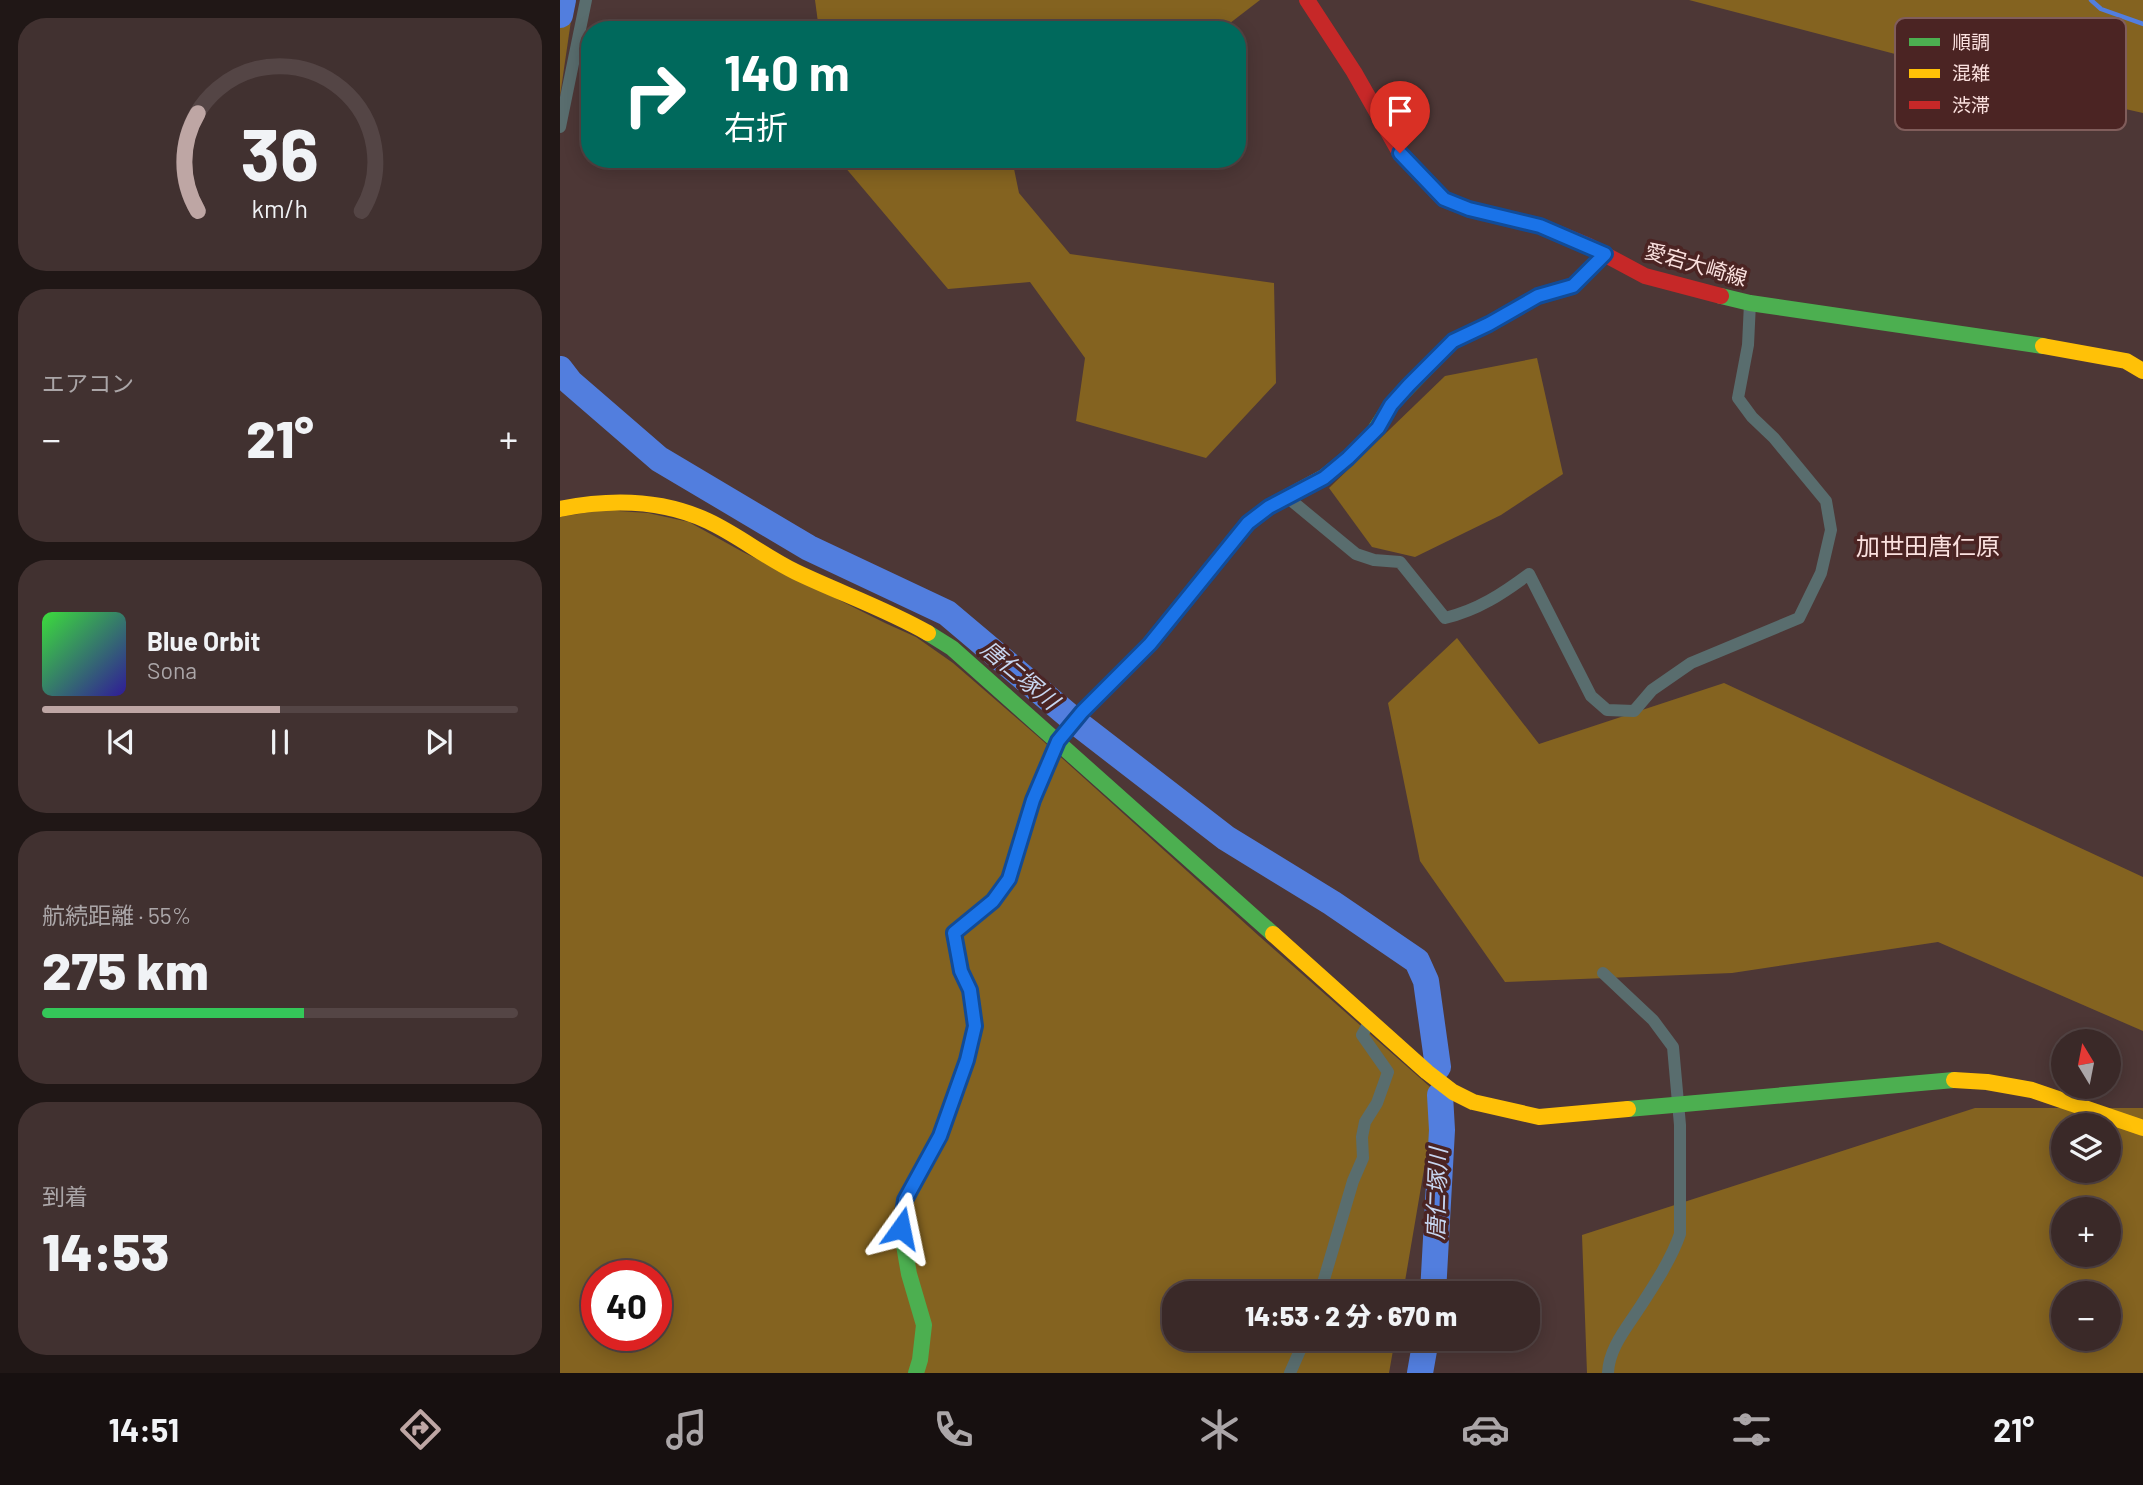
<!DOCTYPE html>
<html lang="ja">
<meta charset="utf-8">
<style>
:root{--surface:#3a2928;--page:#413130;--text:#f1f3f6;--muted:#aba6a8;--line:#544545;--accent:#bea6a4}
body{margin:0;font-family:Barlow,"Noto Sans JP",sans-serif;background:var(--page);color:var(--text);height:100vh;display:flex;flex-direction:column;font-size:26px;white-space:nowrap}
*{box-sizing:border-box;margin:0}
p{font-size:23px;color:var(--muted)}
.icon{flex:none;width:38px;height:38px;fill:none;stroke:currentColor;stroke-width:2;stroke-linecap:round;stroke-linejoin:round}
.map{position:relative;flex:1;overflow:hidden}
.side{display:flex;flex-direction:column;gap:18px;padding:18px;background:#201716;width:560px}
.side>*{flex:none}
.hud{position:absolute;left:21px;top:21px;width:665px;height:147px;border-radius:28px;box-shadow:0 4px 18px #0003,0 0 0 2px var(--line);background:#00695c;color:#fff;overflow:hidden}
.needle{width:46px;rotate:350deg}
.fabs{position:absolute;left:1491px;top:1029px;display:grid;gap:14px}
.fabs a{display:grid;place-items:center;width:70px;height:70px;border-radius:50%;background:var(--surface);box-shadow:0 4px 18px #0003,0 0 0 2px var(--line);font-size:35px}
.speed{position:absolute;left:21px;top:1260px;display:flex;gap:14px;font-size:35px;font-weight:700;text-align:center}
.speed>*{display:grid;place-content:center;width:91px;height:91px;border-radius:50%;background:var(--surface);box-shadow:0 4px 18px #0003,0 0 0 2px var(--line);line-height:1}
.speed .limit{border:10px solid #d22;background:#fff;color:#111}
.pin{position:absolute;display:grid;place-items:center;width:60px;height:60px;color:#fff;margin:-72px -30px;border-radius:50% 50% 50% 0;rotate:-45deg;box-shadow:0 0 7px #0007}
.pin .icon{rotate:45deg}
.me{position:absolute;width:77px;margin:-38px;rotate:12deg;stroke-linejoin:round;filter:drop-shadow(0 0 5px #0008)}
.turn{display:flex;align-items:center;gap:24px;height:147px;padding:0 28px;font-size:32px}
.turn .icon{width:91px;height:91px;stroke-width:2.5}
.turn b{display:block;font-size:49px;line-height:60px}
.big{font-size:52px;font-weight:800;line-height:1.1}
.side .card{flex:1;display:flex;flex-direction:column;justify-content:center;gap:10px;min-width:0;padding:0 24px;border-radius:28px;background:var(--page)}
.side .dial{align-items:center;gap:0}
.dial svg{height:182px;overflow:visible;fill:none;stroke:var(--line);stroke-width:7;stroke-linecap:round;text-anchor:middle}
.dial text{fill:var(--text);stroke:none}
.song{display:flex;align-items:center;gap:21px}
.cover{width:84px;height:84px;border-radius:10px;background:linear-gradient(135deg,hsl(120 70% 55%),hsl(250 70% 35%))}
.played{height:7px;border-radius:4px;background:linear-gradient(90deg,var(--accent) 50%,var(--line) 50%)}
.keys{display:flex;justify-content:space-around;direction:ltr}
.heat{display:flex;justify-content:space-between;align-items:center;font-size:38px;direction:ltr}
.charge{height:10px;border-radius:5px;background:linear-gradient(90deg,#34c759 55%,var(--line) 0)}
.trip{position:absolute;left:602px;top:1281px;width:378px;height:70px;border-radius:28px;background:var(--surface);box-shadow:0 4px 18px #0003,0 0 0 2px var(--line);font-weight:800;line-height:70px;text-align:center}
.tab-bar{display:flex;height:112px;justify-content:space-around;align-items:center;background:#171010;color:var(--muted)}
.tab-bar .icon{width:49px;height:49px}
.tab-bar .current{color:var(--accent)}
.tab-bar b{font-size:32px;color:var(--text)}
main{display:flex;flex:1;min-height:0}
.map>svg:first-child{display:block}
.forest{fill:#846320;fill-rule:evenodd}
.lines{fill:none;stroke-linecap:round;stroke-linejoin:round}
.stream{stroke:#527ede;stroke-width:4.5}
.river{stroke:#527ede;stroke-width:26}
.street{stroke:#596d6e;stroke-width:12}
.fast{stroke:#4caf50;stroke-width:16}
.slow{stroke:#ffc107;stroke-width:16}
.jam{stroke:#c62828;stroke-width:16}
.route-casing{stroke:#114b97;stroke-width:18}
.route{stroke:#1a73e8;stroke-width:12}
.labels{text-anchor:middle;stroke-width:7;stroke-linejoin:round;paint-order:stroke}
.street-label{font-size:21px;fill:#fbe1df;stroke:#4b2423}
.water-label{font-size:23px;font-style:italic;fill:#c7d6f0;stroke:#4b2423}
.quarter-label{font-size:24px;fill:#fbe1df;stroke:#4b2423}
.key{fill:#4b2423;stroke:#805d5b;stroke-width:2}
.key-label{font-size:19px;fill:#fbe1df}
</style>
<main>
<section class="side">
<div class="card dial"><svg viewBox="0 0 100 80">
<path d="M14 69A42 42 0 1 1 86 69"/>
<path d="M14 69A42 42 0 0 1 14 26" stroke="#bea6a4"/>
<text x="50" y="56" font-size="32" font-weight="700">36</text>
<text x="50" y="72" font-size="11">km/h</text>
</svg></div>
<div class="card"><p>エアコン</p>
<div class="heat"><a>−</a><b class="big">21°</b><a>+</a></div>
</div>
<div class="card">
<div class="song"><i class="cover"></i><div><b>Blue Orbit</b><p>Sona</p></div></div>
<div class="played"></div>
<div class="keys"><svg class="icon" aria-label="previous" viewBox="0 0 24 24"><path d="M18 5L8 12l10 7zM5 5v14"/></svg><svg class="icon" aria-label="pause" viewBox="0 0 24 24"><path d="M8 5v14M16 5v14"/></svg><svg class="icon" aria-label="next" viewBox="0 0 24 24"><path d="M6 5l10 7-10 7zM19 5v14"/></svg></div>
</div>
<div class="card"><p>航続距離 · 55%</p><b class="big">275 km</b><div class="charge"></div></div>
<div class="card"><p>到着</p><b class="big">14:53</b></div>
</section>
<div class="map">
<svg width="1583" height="1373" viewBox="0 0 1583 1373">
<rect width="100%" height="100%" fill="#4d3736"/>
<!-- forest -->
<g class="forest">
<polygon points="0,0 14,0 0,96"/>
<polygon points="255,0 700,0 661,30 259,30"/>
<polygon points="1129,0 1583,0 1583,113 1415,75"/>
<polygon points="283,159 452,159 459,193 510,254 714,283 716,383 646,458 516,421 525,358 470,282 388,289 284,166"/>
<polygon points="977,358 1003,474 941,515 855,557 812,547 769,488 885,376"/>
<path d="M43,510L88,513L129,522L181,551L325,623L356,637L393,663L483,741L699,936L877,1093L843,1293H614V1339H835L829,1373H0V517ZM37,1276H96V1335H37Z"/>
<polygon points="897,638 979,744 1164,683 1583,877 1583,1031 1378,942 1172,973 945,982 860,861 828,703"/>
<path d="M1415,1108H1583V1373H1027L1022,1235ZM1503,1125H1549V1171H1503ZM1503,1209H1549V1255H1503ZM1503,1293H1549V1339H1503Z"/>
</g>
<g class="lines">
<!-- stream -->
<polyline class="stream" points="1531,0 1541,9 1583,24"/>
<!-- river -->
<g class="river">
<polyline points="0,15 3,0"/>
<polyline points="0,369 10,382 99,459 249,548 387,613 521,726 666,838 772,903 857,961 866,981 878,1067"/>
<polyline points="873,1293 882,1130 880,1095"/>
<polyline points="860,1373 866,1339"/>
</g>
<!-- street -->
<g class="street">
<polyline points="0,127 26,0"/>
<path d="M727,497L796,554L814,560L840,562L885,618C918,610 942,594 969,574L1031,696L1047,710L1074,711L1092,690L1131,663L1239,618L1261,573L1271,530L1266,501L1214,438L1192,417L1178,398L1188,345L1190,303"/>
<path d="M1043,973L1093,1020L1113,1047L1120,1125V1234C1111,1260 1093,1287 1078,1310C1065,1330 1049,1349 1048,1373"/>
<polyline points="760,1293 793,1181 803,1158 802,1137 805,1122 817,1103 828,1072 802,1035 810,1021"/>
<polyline points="730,1373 745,1339"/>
</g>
<!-- fast -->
<g class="fast">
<polyline points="1161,296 1190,303 1483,346"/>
<polyline points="813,433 831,405 893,341 929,324 978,296 1013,286 1045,254"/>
<polyline points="368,633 392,648 713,934"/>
<polyline points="1068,1109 1394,1080"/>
<polyline points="356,1373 360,1360 364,1325 349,1274 341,1228 345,1201 380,1136 407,1060 415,1026 410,990 401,971 394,933 433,901 440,891"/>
</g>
<!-- slow -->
<g class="slow">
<polyline points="1483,346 1566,361 1583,371"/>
<path d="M0,509C49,499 101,499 148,521C178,535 205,557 236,572C280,593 326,609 368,633"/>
<polyline points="440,891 449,879 473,800 498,741 522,712 590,644 688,523 709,507 764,477 788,458 813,433"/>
<polyline points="713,934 867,1072 893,1092 913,1102 979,1117 1068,1109"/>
<polyline points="1394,1080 1427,1082 1472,1090 1583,1128"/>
</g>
<!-- jam -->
<polyline class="jam" points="747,0 794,72 840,153 883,199 909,209 980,226 1029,246 1085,276 1161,296"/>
</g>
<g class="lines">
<defs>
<polyline id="route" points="341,1228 345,1200 380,1136 407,1060 415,1026 410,990 401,971 394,933 433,901 449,879 473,800 498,741 522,712 590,644 688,523 709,507 764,478 788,458 818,428 831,405 849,385 893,341 929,324 978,296 1013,286 1045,254 980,226 909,209 884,199 840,153"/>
</defs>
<!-- route casing -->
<use href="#route" class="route-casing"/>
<!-- route -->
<use href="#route" class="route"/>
</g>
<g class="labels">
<!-- street labels -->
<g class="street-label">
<text transform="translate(1136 265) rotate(16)" y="7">愛宕大崎線</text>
</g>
<!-- water labels -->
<g class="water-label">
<text transform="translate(460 675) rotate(40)" y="8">唐仁塚川</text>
<text transform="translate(877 1194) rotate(-88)" y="8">唐仁塚川</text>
</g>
<!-- quarter labels -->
<g class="quarter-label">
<text x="1368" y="555">加世田唐仁原</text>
</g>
</g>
<!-- legend -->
<rect x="1335" y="18" width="231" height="112" rx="10" class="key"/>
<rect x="1349" y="38" width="31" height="8" fill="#4caf50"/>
<rect x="1349" y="69" width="31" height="9" fill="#ffc107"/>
<rect x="1349" y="101" width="31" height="8" fill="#c62828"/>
<g class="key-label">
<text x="1392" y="49">順調</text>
<text x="1392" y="80">混雑</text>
<text x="1392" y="112">渋滞</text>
</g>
</svg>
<div class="fabs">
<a><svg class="needle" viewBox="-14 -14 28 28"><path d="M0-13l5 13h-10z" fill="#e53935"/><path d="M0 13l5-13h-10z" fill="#aba6a8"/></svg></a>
<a><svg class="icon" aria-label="layers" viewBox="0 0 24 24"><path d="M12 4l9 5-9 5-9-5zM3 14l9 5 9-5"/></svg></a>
<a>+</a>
<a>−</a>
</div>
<div class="speed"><div class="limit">40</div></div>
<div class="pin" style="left:840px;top:153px;background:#d93025"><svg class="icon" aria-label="arrive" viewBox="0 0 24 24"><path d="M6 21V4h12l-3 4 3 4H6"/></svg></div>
<svg class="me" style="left:341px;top:1228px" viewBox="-20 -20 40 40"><path d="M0-17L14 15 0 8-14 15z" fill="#1a73e8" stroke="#fff" stroke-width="4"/></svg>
<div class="trip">14:53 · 2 分 · 670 m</div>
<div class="hud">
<div class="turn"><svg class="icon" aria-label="right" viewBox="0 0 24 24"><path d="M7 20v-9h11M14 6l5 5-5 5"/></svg><div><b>140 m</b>右折</div></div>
</div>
</div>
</main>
<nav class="tab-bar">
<b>14:51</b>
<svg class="icon current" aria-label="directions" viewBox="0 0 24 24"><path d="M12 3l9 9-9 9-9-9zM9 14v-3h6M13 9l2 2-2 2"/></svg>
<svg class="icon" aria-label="music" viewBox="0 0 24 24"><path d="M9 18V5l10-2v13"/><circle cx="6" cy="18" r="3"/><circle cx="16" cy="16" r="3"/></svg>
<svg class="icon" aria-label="phone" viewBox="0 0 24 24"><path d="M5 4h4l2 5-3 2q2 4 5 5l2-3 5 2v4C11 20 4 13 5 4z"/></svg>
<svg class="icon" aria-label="climate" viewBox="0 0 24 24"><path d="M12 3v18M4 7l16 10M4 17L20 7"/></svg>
<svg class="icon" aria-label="car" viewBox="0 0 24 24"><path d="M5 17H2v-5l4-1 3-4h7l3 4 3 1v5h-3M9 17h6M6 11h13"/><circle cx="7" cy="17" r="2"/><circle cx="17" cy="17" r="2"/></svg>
<svg class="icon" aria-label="filters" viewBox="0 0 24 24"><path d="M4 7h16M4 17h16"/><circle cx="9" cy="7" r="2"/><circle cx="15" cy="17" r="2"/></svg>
<b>21°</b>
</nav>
